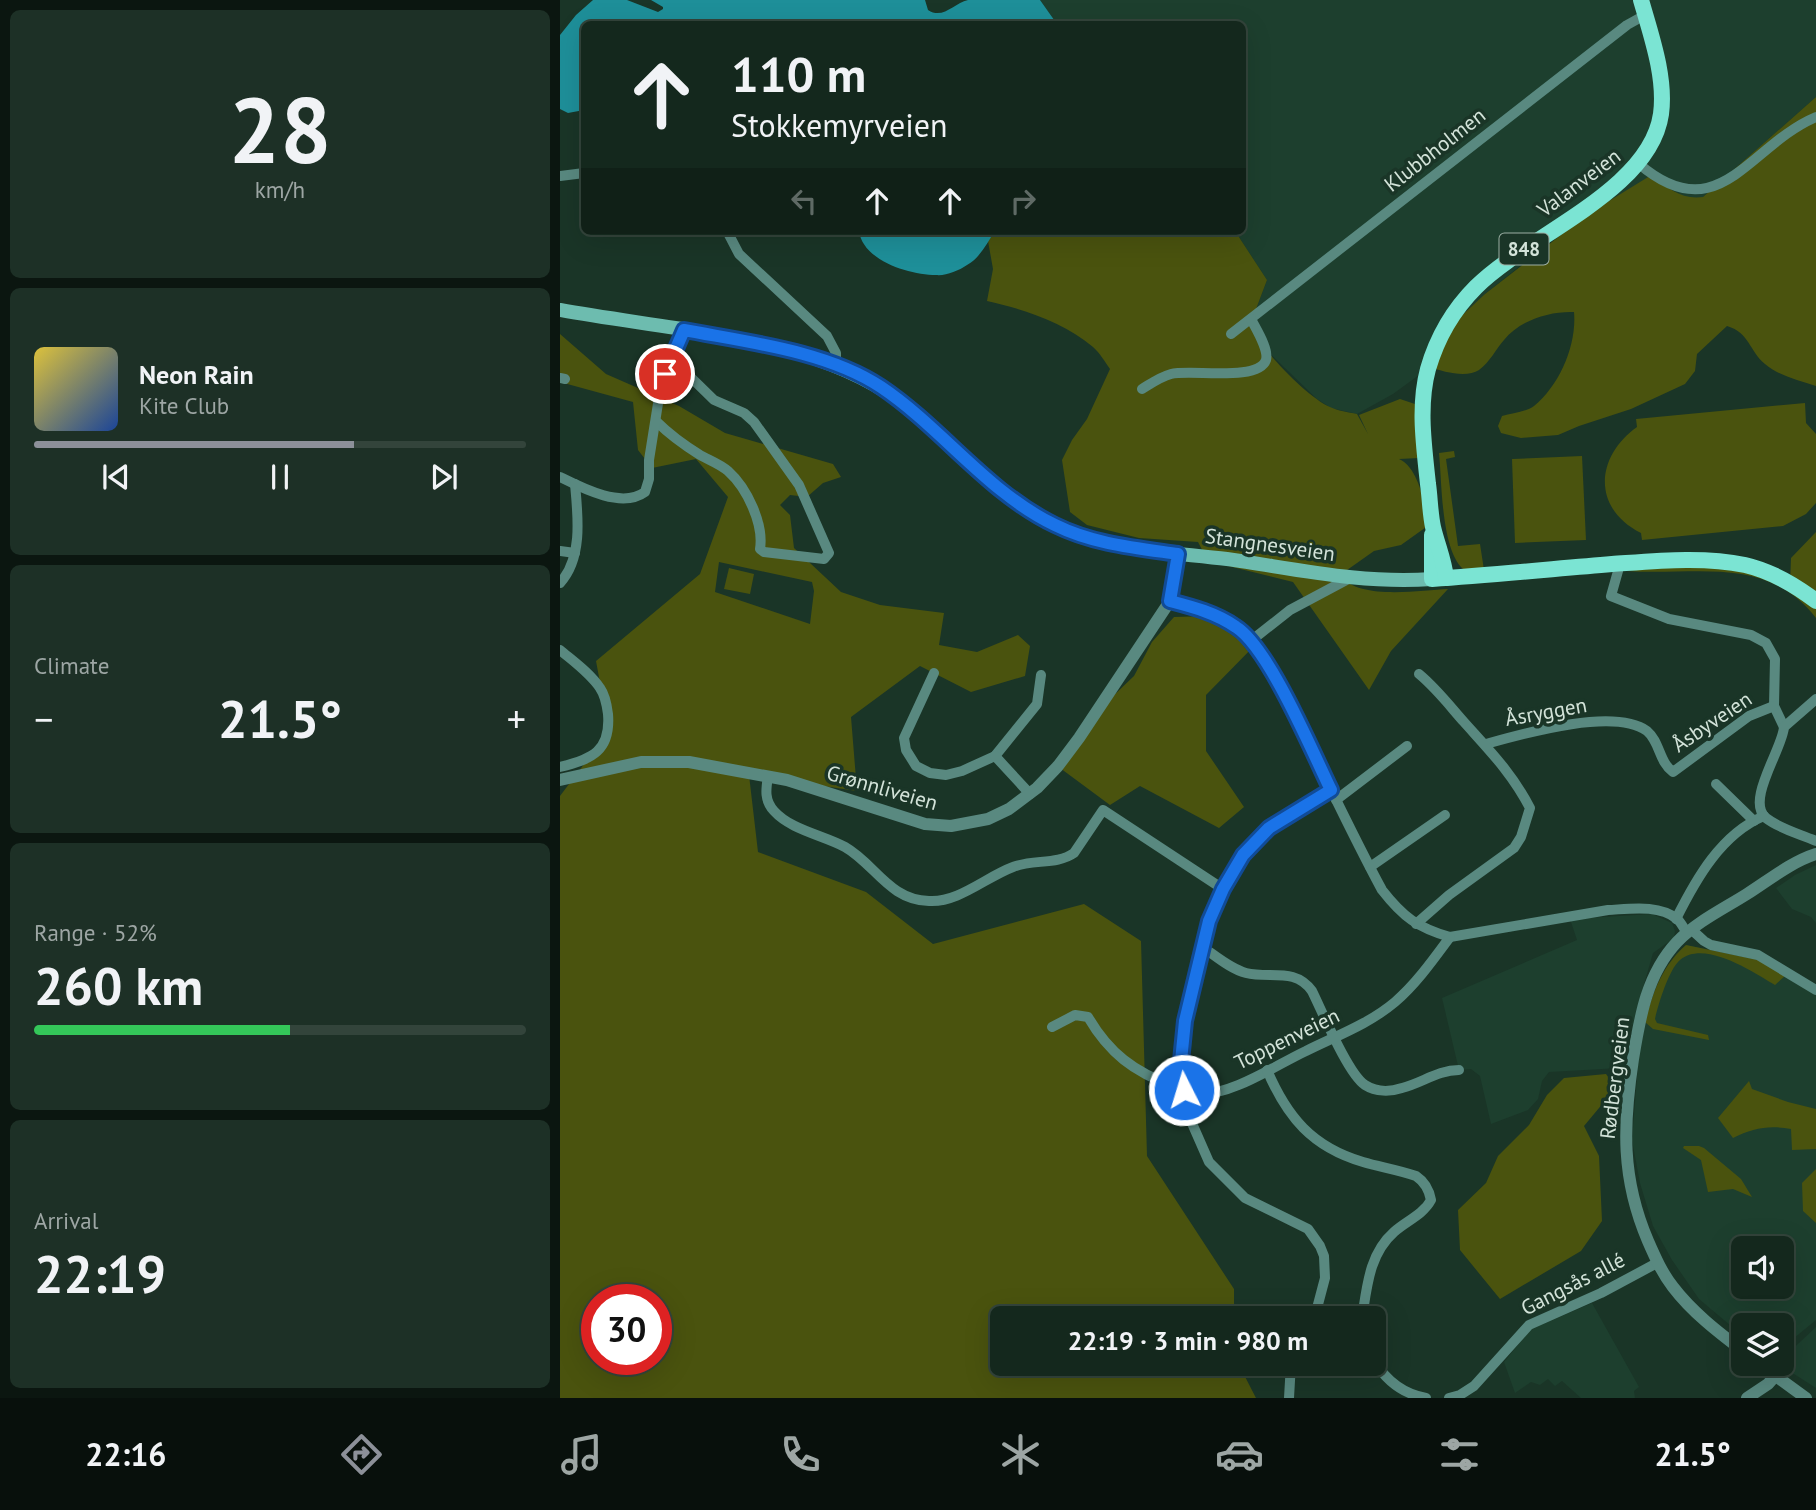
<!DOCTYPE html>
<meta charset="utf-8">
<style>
:root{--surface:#14281d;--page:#1d3026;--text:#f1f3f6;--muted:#9da6a4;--line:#33443b;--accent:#8c9099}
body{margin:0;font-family:"PT Sans",sans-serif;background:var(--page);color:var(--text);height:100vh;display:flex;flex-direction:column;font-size:26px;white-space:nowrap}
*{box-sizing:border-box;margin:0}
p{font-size:23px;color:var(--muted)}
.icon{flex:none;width:38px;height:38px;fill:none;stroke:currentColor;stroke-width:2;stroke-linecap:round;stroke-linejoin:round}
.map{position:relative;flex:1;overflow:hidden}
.details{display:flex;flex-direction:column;gap:10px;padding:10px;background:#0b1610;width:560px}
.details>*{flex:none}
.guide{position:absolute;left:21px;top:21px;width:665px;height:214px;border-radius:10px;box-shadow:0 7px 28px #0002,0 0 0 2px var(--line);background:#14281d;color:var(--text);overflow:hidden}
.controls{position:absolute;left:1171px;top:1236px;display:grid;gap:14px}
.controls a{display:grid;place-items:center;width:63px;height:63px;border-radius:10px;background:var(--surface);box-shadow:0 7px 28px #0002,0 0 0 2px var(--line);font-size:35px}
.speed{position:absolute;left:21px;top:1284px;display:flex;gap:14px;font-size:35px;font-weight:700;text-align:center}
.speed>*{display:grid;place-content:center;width:91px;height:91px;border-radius:50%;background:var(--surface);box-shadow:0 7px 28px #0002,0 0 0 2px var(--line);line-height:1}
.speed .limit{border:10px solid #d22;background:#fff;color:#111}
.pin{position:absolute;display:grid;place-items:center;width:60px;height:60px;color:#fff;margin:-30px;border:4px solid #fff;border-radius:50%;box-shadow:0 2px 7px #0007}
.me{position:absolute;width:77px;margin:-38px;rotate:355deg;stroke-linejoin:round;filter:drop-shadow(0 0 5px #0008)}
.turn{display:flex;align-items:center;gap:24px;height:147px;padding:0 35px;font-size:32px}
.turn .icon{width:91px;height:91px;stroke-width:2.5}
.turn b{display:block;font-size:49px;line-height:60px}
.lanes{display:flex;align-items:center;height:66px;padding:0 35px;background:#0003;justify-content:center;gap:35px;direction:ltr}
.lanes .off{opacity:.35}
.big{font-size:52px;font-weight:600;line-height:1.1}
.details .tile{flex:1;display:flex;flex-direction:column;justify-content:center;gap:10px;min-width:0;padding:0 24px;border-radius:10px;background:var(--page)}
.details .dial{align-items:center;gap:0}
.dial b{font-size:91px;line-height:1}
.song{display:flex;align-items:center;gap:21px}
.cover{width:84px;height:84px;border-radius:10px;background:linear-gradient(135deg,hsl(50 70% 55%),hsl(220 70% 35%))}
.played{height:7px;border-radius:4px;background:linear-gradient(90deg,var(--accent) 65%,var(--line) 65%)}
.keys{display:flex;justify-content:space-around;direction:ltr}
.heat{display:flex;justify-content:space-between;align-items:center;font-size:38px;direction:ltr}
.charge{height:10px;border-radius:5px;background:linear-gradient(90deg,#34c759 52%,var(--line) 0)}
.trip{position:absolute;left:430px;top:1306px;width:396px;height:70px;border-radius:10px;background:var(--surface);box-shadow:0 7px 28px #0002,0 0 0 2px var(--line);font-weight:600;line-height:70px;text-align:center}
.dock{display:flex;height:112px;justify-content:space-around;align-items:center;background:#08100c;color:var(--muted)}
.dock .icon{width:49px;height:49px}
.dock .active{color:var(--accent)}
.dock b{font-size:32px;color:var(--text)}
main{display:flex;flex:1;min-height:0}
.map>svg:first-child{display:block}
.built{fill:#1d3f2e;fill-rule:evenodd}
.green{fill:#4a530e;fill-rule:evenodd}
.water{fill:#1e8f99}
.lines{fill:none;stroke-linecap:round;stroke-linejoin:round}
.minor{stroke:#598980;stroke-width:10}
.tertiary{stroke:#598980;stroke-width:12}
.secondary{stroke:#6dbcaf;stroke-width:14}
.primary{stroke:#7be4d3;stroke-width:16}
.route-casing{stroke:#114b97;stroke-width:18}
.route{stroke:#1a73e8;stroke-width:12}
.labels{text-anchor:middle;stroke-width:7;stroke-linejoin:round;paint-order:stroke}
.shield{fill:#1a3527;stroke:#9cafa4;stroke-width:2}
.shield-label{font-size:19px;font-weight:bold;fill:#d3e3d9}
.street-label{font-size:21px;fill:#d3e3d9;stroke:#1a3527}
</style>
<main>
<section class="details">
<div class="tile dial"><b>28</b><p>km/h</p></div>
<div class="tile">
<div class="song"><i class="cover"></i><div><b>Neon Rain</b><p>Kite Club</p></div></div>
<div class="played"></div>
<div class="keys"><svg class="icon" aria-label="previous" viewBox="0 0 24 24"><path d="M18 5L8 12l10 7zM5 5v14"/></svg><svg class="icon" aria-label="pause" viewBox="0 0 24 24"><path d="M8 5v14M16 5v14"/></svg><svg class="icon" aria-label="next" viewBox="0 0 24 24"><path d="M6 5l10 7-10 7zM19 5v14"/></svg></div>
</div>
<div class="tile"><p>Climate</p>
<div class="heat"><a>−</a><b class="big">21.5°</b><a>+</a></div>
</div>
<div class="tile"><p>Range · 52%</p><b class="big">260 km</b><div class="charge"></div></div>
<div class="tile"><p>Arrival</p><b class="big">22:19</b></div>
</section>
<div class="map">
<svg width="1256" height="1398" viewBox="0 0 1256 1398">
<rect width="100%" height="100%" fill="#1a3527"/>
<!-- built -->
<g class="built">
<polygon points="480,0 1256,0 1256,97 1143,197 1128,200 1102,183 991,241 925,294 870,367 833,394 797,414 771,408 757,399 696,340 690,325 707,280 675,231 682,231 682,24 522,24 513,23 513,24 497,24"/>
<polygon points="1256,865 1256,923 1251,917 1232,909 1216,888 1235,875"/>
<polygon points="1092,914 1112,923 1115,931 1114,938 1093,953 1060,1068 989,1072 982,1081 978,1099 968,1110 931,1124 920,1076 911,1069 899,1070 882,998 1017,940 1010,919"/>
<path d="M1126,945L1199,960L1256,994V1320L1222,1348V1325H1183V1336L1139,1299L1112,1260L1093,1226L1080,1183L1072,1140L1079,1052L1087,1016L1116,954ZM1183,1248H1222V1286H1183Z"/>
<polygon points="1032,1303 1079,1387 1074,1391 1075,1398 1021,1398 1002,1381 995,1386 988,1379 980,1385 971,1382 955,1393 944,1362 971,1329"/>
<polygon points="1256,1327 1256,1388 1217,1363 1222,1363 1222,1359"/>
</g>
<!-- green -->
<g class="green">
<path d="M1256,97V386C1239,380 1219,376 1205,364C1189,351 1190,333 1167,326L1137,354L1135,371L1125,384L1071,409L1019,426L998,435L961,438L941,433L938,426L942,416C952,413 966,412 974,406C1000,385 1017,344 1014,312C990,311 960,320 944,340C936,349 930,362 919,370C907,378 883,372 870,367L896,321L925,294L1028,214L1093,174C1107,189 1123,200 1143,197Z"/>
<path d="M435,231H675L707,280L690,325C701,349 746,396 770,407C778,411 788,412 797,414L808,434L799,415L840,399L855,404L859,458L839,459C859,468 863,502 870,521L869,525L841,545L814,551L780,575C798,601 861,590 888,589L831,651L809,690L733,582L648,561L638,542L579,538L527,525L510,512L502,460L512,440L527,419L550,369C545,362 540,353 533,347C504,322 463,309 427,301L433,269L428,241Z"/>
<path d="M0,334L46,374L119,406L165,433L273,464L281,477L263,483L247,497L230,495L220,505L230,515L234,548L281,592L320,605L384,613L379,645L417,652L458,635L470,646L465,676L411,692L360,666L291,717L297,791L189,775L198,852L306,892L373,944L524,904L581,941L587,1156L674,1289V1318H443V1363H678L696,1398H0V796L49,731L36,661L140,574L168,497L136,459L92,468L78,450L73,402L0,382ZM159,562L252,582L254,591L250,624L155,592ZM37,1300H96V1360H37Z"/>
<path d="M1245,403L1246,423L1256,434V503L1246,514L1223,526L1082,540L1081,533C1031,508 1036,456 1077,427L1076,419Z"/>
<path d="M894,451L895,457L886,459L898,546L920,544L924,570L903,569C881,549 882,483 879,453Z"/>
<polygon points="1022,456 1026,540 955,543 952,459"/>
<path d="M1256,532V618C1206,554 1136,576 1067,571L1112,566L1173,568L1230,585L1231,558Z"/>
<polygon points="169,568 194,574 190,594 164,589"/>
<polygon points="649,616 698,642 646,695 646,751 684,807 659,828 580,786 550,805 500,768 551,698 574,676 592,642 614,617"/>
<path d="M1126,945L1199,960L1226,975L1215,985C1194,973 1145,939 1120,960C1109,969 1098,1005 1095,1019L1097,1023L1148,1035L1149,1040L1093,1029L1085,1022C1093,992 1102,966 1126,945Z"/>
<polygon points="1046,1074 1054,1085 1044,1102 1024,1126 1039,1156 1042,1221 1021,1251 940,1299 900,1250 898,1210 926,1183 938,1156 969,1125 987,1095 1004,1078"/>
<path d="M1189,1081L1192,1089L1228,1102L1256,1109V1149L1232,1150L1231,1129C1209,1125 1193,1128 1173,1138L1158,1118Z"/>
<polygon points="1124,1146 1139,1146 1144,1148 1181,1179 1192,1197 1173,1189 1148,1192 1141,1160 1123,1148"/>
<polygon points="1256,1169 1256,1223 1243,1211 1242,1183"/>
</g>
<!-- water -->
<g class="water">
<path d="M33,0H67L98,12L103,9V7L91,0H365L368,10C383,20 394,3 408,0C424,0 462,0 480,0L497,24H24V110L8,113L0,109V35L16,15Z"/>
<path d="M299,231H435C427,243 420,258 407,265C398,271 386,276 376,275C350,275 303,261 299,231Z"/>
</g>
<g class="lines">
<!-- minor -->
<g class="minor">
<path d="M1079,164C1159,232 1189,145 1256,117"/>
<polyline points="0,176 24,173"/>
<polyline points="167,231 179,254 267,336 276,353 276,365"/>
<polyline points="671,334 1067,25 1085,15"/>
<polyline points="0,378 5,379"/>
<path d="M582,389C592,383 600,377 611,374C631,369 698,382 706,360C709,349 696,329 691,319"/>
<path d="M97,422C110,435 124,445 140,455C149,460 160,464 168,471C187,488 204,524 200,549L204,552L264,559L269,553L239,485L194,422L184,413L154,400L111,358"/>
<path d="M0,477C22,488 62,509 85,492L89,479V460L100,391L105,374L124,330"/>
<polyline points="0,551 15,553"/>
<polyline points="1060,564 1051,596 1109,619 1191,635 1206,643 1215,659 1214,706 1224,727"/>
<path d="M0,583C23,558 18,516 15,484"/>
<path d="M610,601C638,609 671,617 691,639C709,658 719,687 731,709C762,769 790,831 822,890C843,917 858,928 890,937L1048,910C1069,909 1099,904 1117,919C1121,922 1124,929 1127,933"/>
<polyline points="692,640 730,610 790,578"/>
<path d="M0,650C13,661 30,673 40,688C45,695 47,706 48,714C51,751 32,759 0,767"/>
<polyline points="374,673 344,738 346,750 356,766 370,773 386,775 402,771 435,756 477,704 481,675"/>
<path d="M1256,699L1224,727C1223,748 1185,801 1206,818C1220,829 1240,834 1256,841"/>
<path d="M926,744C962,734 1054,707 1087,731C1100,742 1099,762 1113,772L1189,716L1214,706"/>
<polyline points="435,756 470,794"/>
<path d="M208,776C206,789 204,800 214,811C231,830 263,835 285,847C315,864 329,900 369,901C398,903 426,877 453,867C473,859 497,865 514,853L543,810L663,889"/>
<polyline points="1156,784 1194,821"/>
<polyline points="776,800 847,746"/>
<polyline points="810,867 885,815"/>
<path d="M1116,919C1136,879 1161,834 1204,816"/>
<path d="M856,924L889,895L954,848L961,837L970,808C952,773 929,750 904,722C889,705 876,688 859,674"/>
<polyline points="1132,930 1144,941 1151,945 1198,955 1256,990"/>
<path d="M644,948C657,957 671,969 686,973C710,979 735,967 752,991C762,1011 788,1074 805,1085C816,1092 830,1092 842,1088C862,1083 878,1070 899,1070"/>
<path d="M492,1027L515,1015L528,1017C549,1053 574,1072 613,1086C621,1088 629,1093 638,1094C671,1096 716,1065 746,1051C776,1036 809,1024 835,1002C856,984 873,960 890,937"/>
<path d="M707,1070C727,1117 752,1147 803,1162C820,1167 839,1170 856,1176C865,1182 869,1189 871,1200C863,1215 846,1221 834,1232C809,1254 807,1287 802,1318"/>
<polyline points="756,1318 756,1312 765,1278 764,1256 760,1246 748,1229 685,1198 649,1162 631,1121 620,1071 621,1055 625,1021 649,921 663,889 683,855 709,828 771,790"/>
<path d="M814,1361C826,1380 843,1394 866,1398"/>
<polyline points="729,1398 731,1363"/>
<polyline points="889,1398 900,1395 914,1386 969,1325 1041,1293 1097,1263"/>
</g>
<!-- tertiary -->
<g class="tertiary">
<polyline points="0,780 81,762 129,762 227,780 365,824 391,826 428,819 449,809 477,788 498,766 519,738 610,601 618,553"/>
<path d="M1183,1351C1158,1332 1132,1312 1113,1287C1102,1273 1095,1257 1088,1241C1061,1178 1063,1125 1073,1059C1080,1016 1087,974 1117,942C1136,922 1165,908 1187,894C1209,880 1231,862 1256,854"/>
<polyline points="1198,1363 1246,1398"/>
<polyline points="1187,1398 1208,1384 1215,1376"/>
</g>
<!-- secondary -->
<path class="secondary" d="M0,310C106,330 251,335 339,401C363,422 387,442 411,463C438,486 464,511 496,526C549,551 610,552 667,559C737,569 801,584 872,579"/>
<!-- primary -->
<g class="primary">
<path d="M872,535V579C932,575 992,569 1052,564C1095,561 1143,556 1185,565C1211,571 1235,585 1256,601"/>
<path d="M886,578C884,560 877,544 873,527C870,513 870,498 868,484C864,446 858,406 868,369C877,338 893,310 916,287C968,235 1090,191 1101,114C1106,77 1091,35 1081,0"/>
</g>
</g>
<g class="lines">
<defs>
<path id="route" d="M105,374L124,330C187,342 267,351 321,387C382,428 428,493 495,525C533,544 576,548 618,554L610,601C633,607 656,613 676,627C709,648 752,751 771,790L709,828L683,855L663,889L649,921L625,1021L620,1071L624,1090"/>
</defs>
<!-- route casing -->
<use href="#route" class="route-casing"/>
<!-- route -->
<use href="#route" class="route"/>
</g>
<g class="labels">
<!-- shield labels -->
<rect class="shield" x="939.5" y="233.5" width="49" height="31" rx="5"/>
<g class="shield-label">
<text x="964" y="256">848</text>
</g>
<!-- street labels -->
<g class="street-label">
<text transform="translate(875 150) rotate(-38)" y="7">Klubbholmen</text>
<text transform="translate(1019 183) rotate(-37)" y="7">Valanveien</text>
<text transform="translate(710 545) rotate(8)" y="7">Stangnesveien</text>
<text transform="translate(986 712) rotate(-10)" y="7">Åsryggen</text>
<text transform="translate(1152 722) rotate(-34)" y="7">Åsbyveien</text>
<text transform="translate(322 788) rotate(16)" y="7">Grønnliveien</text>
<text transform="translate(727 1039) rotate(-26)" y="7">Toppenveien</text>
<text transform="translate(1055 1078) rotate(-83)" y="7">Rødbergveien</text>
<text transform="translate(1013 1284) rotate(-27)" y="7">Gangsås allé</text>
</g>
</g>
</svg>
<div class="controls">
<a><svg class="icon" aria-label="sound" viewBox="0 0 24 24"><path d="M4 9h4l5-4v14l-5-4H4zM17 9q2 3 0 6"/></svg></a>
<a><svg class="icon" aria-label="layers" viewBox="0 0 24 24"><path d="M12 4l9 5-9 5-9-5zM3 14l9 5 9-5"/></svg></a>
</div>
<div class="speed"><div class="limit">30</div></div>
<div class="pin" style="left:105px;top:374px;background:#d93025"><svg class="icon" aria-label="arrive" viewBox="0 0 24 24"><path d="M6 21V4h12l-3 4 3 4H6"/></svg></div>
<svg class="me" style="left:624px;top:1090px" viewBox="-20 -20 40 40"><circle r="17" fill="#1a73e8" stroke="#fff" stroke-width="3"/><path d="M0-11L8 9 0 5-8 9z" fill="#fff"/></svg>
<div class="trip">22:19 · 3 min · 980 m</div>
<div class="guide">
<div class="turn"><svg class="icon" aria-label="ahead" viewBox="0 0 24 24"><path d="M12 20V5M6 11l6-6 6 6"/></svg><div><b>110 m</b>Stokkemyrveien</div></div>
<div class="lanes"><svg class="icon off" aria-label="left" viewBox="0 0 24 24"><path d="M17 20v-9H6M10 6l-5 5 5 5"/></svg><svg class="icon" aria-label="ahead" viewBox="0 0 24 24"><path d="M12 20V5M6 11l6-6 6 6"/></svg><svg class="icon" aria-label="ahead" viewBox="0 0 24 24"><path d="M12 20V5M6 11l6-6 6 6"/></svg><svg class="icon off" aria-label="right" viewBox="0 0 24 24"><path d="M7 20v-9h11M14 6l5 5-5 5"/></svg></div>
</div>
</div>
</main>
<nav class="dock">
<b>22:16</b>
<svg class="icon active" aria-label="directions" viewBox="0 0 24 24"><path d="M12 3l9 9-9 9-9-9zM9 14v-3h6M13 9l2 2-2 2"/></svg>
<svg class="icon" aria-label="music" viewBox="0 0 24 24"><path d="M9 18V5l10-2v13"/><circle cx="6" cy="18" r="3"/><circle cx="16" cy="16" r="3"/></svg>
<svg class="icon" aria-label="phone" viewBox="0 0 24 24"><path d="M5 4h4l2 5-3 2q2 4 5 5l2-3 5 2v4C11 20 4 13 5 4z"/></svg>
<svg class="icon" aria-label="climate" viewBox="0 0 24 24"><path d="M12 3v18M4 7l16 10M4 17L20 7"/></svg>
<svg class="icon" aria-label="car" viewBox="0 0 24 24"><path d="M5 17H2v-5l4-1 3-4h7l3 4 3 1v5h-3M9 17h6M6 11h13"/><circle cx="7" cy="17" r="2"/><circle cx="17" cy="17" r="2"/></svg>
<svg class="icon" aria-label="filters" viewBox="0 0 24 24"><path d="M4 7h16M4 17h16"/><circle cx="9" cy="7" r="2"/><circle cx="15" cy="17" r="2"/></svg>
<b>21.5°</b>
</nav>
